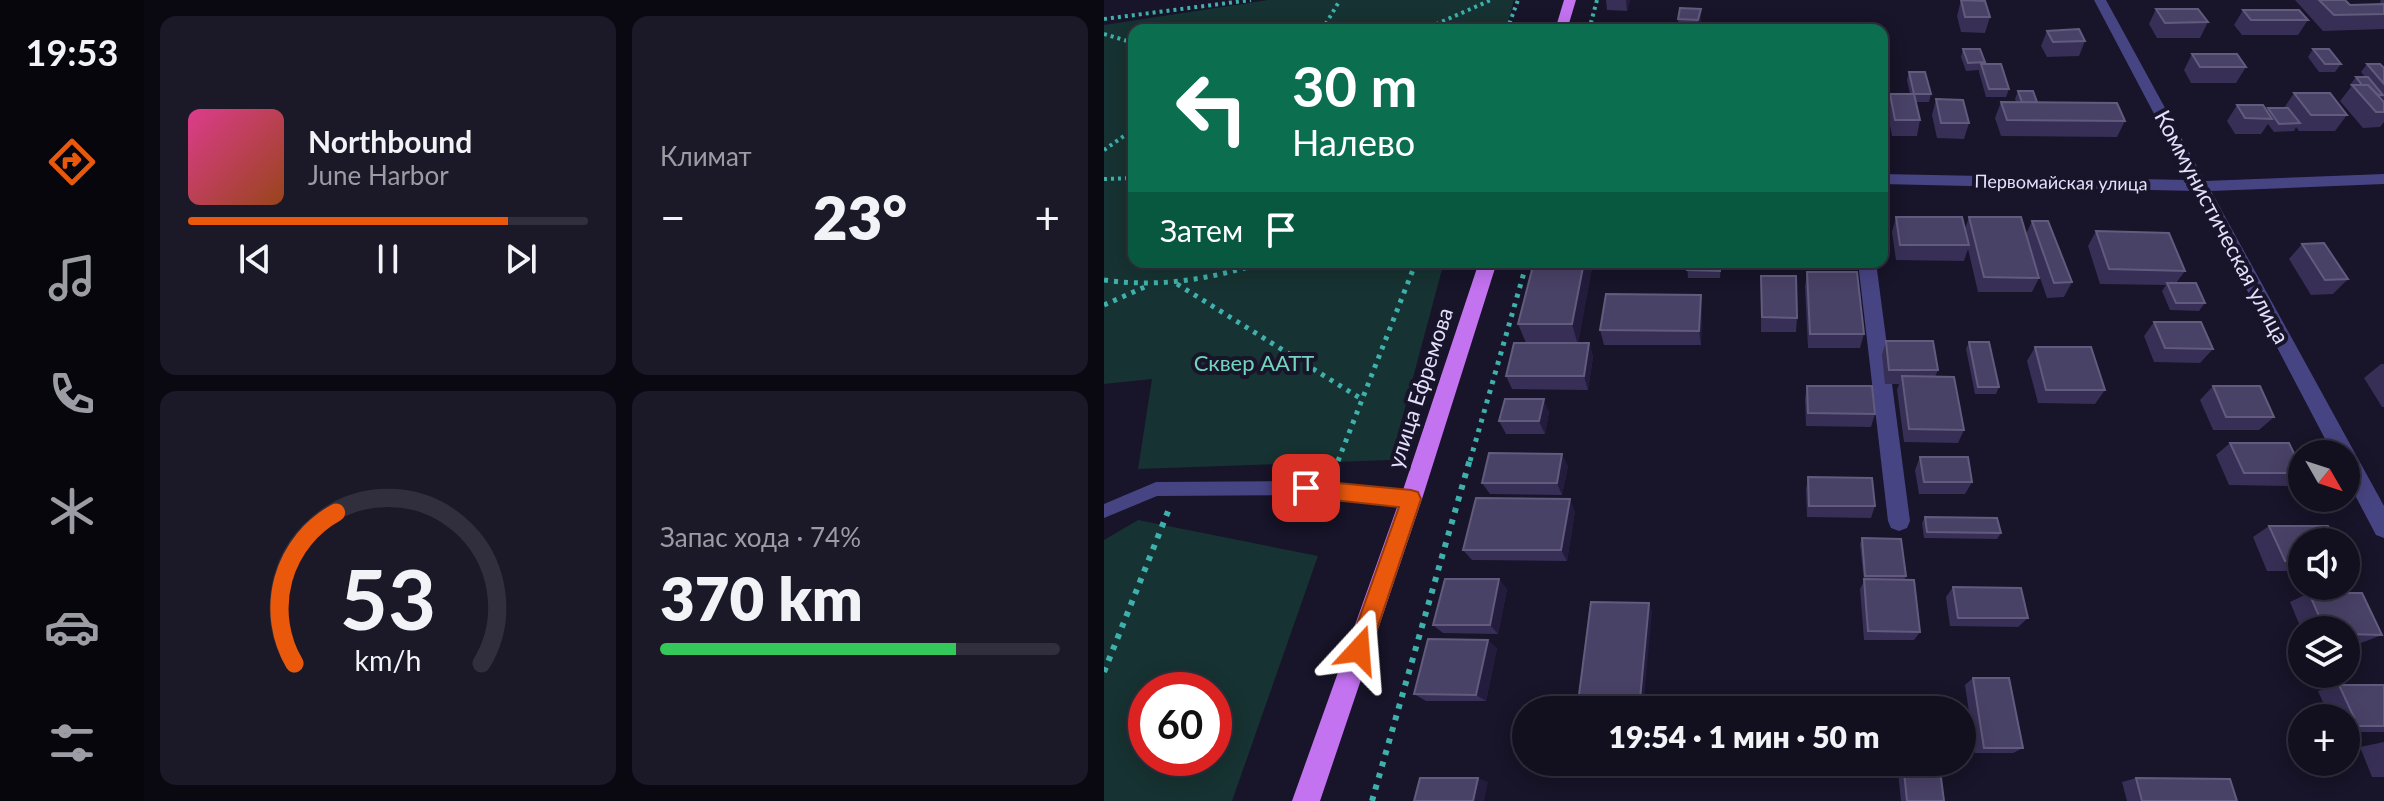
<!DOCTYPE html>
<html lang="ru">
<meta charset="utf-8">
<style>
:root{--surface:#120f1f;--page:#1b1828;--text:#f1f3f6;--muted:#9c9ca4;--line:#312f3d;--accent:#ea580c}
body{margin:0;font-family:Lato,sans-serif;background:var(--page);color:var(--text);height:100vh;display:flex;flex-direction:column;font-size:30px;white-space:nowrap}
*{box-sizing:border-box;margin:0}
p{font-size:26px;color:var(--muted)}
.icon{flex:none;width:44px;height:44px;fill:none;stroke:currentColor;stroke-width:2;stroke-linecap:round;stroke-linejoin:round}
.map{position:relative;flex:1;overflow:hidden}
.drawer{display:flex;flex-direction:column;gap:16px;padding:16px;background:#0a0811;width:960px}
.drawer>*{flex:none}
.hud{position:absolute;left:24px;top:24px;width:760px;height:244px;border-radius:16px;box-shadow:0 4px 20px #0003,0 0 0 2px var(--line);background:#0b6e4f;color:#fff;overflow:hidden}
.needle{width:52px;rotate:129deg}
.fabs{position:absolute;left:1184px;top:440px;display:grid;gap:16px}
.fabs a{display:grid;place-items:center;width:72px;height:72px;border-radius:50%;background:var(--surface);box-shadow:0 4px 20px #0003,0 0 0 2px var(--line);font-size:40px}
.speed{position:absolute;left:24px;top:672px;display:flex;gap:16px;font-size:40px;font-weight:700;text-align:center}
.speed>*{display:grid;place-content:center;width:104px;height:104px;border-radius:50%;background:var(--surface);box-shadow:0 4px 20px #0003,0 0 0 2px var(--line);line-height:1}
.speed .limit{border:12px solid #d22;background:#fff;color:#111}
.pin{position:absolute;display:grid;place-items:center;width:68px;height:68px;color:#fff;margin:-34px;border-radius:16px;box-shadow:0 4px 12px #0006}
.me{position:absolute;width:88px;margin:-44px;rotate:19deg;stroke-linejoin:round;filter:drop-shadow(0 0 6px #0008)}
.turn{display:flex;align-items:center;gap:28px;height:168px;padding:0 32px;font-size:36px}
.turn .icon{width:104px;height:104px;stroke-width:2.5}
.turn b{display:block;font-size:56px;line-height:68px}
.then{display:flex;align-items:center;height:76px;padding:0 32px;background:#0003;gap:16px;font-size:30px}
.big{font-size:60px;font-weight:800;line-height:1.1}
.drawer .tile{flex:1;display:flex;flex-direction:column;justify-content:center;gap:12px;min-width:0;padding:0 28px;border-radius:16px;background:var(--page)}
.drawer .dial{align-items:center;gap:0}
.dial svg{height:208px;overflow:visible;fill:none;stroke:var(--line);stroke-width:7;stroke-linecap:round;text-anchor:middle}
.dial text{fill:var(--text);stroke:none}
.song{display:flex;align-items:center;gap:24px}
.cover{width:96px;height:96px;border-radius:12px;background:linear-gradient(135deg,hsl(330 70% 55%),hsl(20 70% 35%))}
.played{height:8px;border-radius:4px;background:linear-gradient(90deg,var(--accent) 80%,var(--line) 80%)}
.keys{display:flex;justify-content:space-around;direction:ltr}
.heat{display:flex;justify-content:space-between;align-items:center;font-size:44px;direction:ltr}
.charge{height:12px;border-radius:6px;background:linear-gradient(90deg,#34c759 74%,var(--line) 0)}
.drawer .tiles{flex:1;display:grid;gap:16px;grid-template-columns:repeat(2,1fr)}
.trip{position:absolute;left:408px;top:696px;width:464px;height:80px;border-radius:40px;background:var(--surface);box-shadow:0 4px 20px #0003,0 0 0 2px var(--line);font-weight:800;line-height:80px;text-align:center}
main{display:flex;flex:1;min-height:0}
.dock{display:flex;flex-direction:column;width:144px;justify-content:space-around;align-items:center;background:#07060c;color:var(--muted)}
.dock .icon{width:56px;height:56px}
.dock .current{color:var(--accent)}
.dock b{font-size:36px;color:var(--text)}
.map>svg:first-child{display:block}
.green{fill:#173232;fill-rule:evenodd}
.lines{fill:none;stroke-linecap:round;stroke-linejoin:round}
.path-far2{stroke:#3eb1ac;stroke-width:4;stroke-dasharray:3 4;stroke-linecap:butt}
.path-far1{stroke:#3eb1ac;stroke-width:5;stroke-dasharray:4 6;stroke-linecap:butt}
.path{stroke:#3eb1ac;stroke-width:6;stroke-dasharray:5 7;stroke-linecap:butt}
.lane{fill:#474483;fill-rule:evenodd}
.street{fill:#474483;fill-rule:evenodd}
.primary{fill:#c372f0;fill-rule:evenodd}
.wall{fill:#372f55}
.shaded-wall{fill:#231c3c}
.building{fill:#494267;stroke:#625b7e;stroke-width:2}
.route{fill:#ea580c;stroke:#983908;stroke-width:2}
.labels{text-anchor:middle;stroke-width:8;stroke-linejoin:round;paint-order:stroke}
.far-street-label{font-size:18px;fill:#e3dffc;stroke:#181429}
.street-label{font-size:22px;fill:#e3dffc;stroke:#181429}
.park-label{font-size:22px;fill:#71d5be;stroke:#181429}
</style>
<main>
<nav class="dock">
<b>19:53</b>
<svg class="icon current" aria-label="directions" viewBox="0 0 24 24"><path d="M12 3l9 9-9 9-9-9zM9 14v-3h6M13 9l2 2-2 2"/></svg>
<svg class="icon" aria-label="music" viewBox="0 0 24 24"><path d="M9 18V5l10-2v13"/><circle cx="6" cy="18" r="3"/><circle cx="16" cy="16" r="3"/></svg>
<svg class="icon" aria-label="phone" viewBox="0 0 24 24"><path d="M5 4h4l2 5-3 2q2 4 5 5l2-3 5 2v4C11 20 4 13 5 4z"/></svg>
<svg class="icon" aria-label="climate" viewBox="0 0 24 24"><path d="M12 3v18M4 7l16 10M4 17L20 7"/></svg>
<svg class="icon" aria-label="car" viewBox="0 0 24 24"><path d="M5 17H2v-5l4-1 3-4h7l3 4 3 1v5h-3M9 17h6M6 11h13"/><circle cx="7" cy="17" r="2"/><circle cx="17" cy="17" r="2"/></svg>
<svg class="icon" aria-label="filters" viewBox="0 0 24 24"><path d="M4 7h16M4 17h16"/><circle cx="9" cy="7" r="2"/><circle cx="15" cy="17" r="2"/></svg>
</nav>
<section class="drawer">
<div class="tiles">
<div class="tile">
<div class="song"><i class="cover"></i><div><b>Northbound</b><p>June Harbor</p></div></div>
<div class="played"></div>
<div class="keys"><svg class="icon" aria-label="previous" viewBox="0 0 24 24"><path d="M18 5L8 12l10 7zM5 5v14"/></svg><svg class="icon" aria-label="pause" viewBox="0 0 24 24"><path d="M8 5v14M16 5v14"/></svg><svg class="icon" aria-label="next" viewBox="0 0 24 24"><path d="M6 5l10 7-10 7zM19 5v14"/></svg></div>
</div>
<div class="tile"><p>Климат</p>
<div class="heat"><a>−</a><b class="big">23°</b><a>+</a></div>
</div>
<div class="tile dial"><svg viewBox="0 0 100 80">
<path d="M14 69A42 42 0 1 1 86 69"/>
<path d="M14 69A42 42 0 0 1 30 11" stroke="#ea580c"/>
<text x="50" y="56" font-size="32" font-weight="700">53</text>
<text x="50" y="72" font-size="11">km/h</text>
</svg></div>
<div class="tile"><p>Запас хода · 74%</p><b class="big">370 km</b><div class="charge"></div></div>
</div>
</section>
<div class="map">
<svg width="1280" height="801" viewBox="0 0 1280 801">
<rect width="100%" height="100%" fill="#181429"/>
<!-- green -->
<g class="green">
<polygon points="164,0 410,0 402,30 30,30 30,262 340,262 287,460 34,469 48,379 0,384 0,25"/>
<path d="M34,520L214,556L128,801H0V540ZM42,690H110V758H42Z"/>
</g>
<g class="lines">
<!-- path-far2 -->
<g class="path-far2">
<polyline points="0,19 147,0"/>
<polyline points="218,30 236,0"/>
<polyline points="319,30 387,0"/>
<polyline points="403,30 414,0"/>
<polyline points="485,30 493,0"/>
<polyline points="0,34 30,43"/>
<polyline points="0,150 30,129"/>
<polyline points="0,179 30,178"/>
</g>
<!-- path-far1 -->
<g class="path-far1">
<path d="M0,280C56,288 107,279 161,262"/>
<polyline points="73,284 259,400"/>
<polyline points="0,305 43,286"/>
<polyline points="234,461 312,262"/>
<polyline points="366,461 423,262"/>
</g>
<!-- path -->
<g class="path">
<polyline points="231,470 235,459"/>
<polyline points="0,672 65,509"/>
<polyline points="268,801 366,459"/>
</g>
<!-- lane -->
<polygon class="lane" points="202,481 307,492 312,494 315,499 312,504 307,506 202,495 53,496 0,518 0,504 52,482"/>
<!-- street -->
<g class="street">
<polygon points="990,0 1002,0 1101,181 1280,174 1280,184 1107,191 1280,506 1280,538 1272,535 1242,478 1242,454 1229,454 1091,191 778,184 778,174 1085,180"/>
<polygon points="754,262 772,262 806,521 803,528 795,531 787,528 784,521"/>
</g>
<!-- primary -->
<g class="primary">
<polygon points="460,0 472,0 463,30 451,30"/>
<polygon points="375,262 393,262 318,499 216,801 188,801 296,499"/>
</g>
</g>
<!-- wall -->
<g class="wall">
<polygon points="502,0 526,0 523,11 503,10"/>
<polygon points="857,0 886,17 881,33 857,32 853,16"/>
<polygon points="1191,0 1252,0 1241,0 1246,5 1277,4 1276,2 1277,0 1280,0 1280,29 1219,31"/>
<polygon points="597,9 596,30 575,30 574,19"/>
<polygon points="1052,9 1104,22 1096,38 1053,38 1045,24"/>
<polygon points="1139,10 1204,20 1194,35 1138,35 1130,25"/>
<polygon points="943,31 981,41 975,56 943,57 937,46"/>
<polygon points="859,49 881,62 881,64 905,89 902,97 882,97 875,72 875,70 862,71 857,57"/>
<polygon points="1209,49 1237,64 1231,72 1215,72 1204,57"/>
<polygon points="1088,54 1142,67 1132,83 1087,83 1080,70"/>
<polygon points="1263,64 1280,68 1280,100 1278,97 1277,98 1280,102 1280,122 1276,127 1259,128 1236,101 1247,87 1246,85 1252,77 1261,77 1257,72"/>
<polygon points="805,72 827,94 825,102 812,102 816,120 813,136 788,136 783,109 786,94 806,94 803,80"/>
<polygon points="914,91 933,102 1021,121 1013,137 897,136 891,118 897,102 912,102 911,99"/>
<polygon points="1190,93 1243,115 1231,131 1195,131 1192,127 1190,131 1170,132 1164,124 1157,134 1131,134 1123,121 1133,105 1162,110 1164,108 1180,108"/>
<polygon points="832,99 865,123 860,139 833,138 828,115"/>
<polygon points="792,217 861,229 865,217 922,234 928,221 968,282 960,297 943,298 935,275 935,278 928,292 874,292 864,249 860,261 792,260 788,232"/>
<polygon points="992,231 1081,271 1072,283 1101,303 1095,311 1066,310 1058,291 1062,285 996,284 984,246"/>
<polygon points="1198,244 1244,279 1229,294 1207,295 1185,259"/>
<polygon points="489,262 474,343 485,343 489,357 484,390 408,389 402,376 422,343 414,324"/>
<polygon points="583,262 617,262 616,278 584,278"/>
<rect x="622" y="262" width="26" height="2"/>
<rect x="656" y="262" width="28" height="4"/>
<polygon points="703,272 760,334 756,348 704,348 701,287"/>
<polygon points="657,276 693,318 692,332 657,332"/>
<polygon points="598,309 597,345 500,345 496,330"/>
<polygon points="1050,322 1109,349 1096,363 1050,362 1040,336"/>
<polygon points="782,341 834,370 831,377 860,430 854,443 800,442 793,390 795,384 781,384 778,355"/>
<polygon points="865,342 895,387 892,394 871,394 862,349"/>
<polygon points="931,347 1001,390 991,404 934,403 923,361"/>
<polygon points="1277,364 1280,364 1280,407 1278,407 1260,378"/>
<polygon points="703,386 771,414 767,427 702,426 701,399"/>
<polygon points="1109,386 1170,417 1155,430 1109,430 1096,400"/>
<polygon points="445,412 441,434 402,434 395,421"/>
<polygon points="1126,443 1198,470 1198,475 1183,486 1125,485 1112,455"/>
<polygon points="816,457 868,482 861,494 815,494 811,470"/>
<polygon points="464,466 458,495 386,494 378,483"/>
<polygon points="704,477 771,506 767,518 703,517 702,489"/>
<polygon points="471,511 463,561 368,560 359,550"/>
<polygon points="821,517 897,533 893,539 820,538 818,523"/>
<polygon points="1165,526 1198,542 1198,571 1163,571 1149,537"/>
<polygon points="758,538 802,576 800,580 816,632 810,640 760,640 756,589 760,581 756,544"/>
<polygon points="849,587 924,618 914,627 846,626 842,597"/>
<polygon points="403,589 394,634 339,633 329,625"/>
<polygon points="1205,593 1278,635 1257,643 1242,643 1242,630 1198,631 1186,602"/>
<polygon points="393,648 382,701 322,701 310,694"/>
<polygon points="869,678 919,748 909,753 871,753 861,685"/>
<polygon points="1235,685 1280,685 1280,732 1242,732 1242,718 1226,718 1214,691"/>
<polygon points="1280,742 1280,777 1268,777 1256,747"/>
<polygon points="793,762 835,762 840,801 797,801"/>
<polygon points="1032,778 1133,801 1023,801 1018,782"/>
</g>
<!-- shaded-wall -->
<g class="shaded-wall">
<polygon points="522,0 526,0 523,11"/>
<polygon points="597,9 597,25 596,30 595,30 594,20"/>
<polygon points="480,262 489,262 474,345 468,324"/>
<polygon points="597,295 598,309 597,345 595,331"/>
<polygon points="485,343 489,357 484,390 480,376"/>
<polygon points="440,399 445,412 441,434 435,421"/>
<polygon points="458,454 464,466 458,495 453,483"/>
<polygon points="466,499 471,511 463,561 457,550"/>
<polygon points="395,579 403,589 394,634 386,625"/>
<polygon points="545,603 548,612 539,710 535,710"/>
<polygon points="384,640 393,648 382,701 372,695"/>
<polygon points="374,778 384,782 380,801 369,801"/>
</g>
<!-- building -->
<g class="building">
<polygon points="857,0 881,1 886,17 861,17"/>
<polygon points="1215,0 1241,0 1246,5 1280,4 1280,14 1230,15"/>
<polygon points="576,8 597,9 594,20 574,19"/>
<polygon points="1052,9 1094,9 1104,22 1061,23"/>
<polygon points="1139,10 1195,10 1204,20 1147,20"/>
<polygon points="975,29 981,41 949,42 943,31"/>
<polygon points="859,49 876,49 881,62 864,63"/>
<polygon points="1209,49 1225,49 1237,64 1221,64"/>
<polygon points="1088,54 1133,54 1142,67 1096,67"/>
<polygon points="877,64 897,64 905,89 885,89"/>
<polygon points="1263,64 1276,64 1280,68 1280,84"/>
<polygon points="805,72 821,72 827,94 810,94"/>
<polygon points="1252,77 1264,77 1279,95 1274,95 1264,85 1258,85"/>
<polygon points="1248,85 1264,85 1280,102 1280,112 1272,112"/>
<polygon points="914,91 929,91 933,102 918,102"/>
<polygon points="1190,93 1226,93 1243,115 1207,115"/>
<polygon points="786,94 810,94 816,120 791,120"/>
<polygon points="832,99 859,100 865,123 837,123"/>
<polygon points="897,102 1013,103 1021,121 903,120"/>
<polygon points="1133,105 1159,105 1168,119 1141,118"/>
<polygon points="1164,108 1184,108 1196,123 1175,124"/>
<polygon points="792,217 858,217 865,245 796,245"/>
<polygon points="865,217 917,217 935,278 880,277"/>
<polygon points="928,221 944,221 968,282 950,283"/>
<polygon points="992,231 1065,233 1081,271 1005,269"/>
<polygon points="1220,243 1244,279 1221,280 1198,244"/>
<polygon points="430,262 480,262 468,324 414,324"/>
<polygon points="583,262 616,262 616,271 583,270"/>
<polygon points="703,272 753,272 760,334 706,334"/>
<polygon points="657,276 692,276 693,318 658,317"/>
<polygon points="1063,283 1092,283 1101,303 1072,303"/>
<polygon points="502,294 597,295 595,331 496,330"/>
<polygon points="1050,322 1097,322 1109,349 1061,348"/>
<polygon points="782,341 829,341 834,370 785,370"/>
<polygon points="865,342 885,342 895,387 874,387"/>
<polygon points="410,343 485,343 480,376 402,376"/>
<polygon points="931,347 987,347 1001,390 942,390"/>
<polygon points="798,376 850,377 860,430 805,429"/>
<polygon points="703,386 768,386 771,414 704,413"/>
<polygon points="1109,386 1156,386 1170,417 1122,417"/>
<polygon points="401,399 440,399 435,421 395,421"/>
<polygon points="1126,443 1185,443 1198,470 1198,473 1140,473"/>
<polygon points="385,453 458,454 453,483 378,483"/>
<polygon points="816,457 864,457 868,482 820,482"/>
<polygon points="704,477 768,478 771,506 705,506"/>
<polygon points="372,498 466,499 457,550 359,550"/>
<polygon points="821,517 893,518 897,533 823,532"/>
<polygon points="1165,526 1224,526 1232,542 1198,542 1198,561 1181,561"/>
<polygon points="758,538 797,539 802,576 761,576"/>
<polygon points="341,579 395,579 386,625 329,625"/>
<polygon points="760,579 810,580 816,632 764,631"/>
<polygon points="849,587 917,588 924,618 854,618"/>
<polygon points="1205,593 1258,593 1278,635 1242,634 1242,630 1221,630"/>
<polygon points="487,602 545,603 535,710 473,710"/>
<polygon points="324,639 384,640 372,695 310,694"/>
<polygon points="869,678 905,678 919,748 880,748"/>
<polygon points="1235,685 1280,685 1280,726 1254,726"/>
<polygon points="799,762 835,762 840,801 803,801"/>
<polygon points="316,778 374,778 369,801 310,801"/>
<polygon points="1032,778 1126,779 1133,801 1038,801"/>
</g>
<!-- route -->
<polygon class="route" points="202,480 307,490 314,492 317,499 266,650 263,658 255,661 247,658 244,650 295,507 202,497 195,495 193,488 195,482"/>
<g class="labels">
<!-- far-street labels -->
<g class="far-street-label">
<text transform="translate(957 183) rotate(1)" y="6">Первомайская улица</text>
</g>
<!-- street labels -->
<g class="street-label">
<text transform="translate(1118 227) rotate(62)" y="8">Коммунистическая улица</text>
<text transform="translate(316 388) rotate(-72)" y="8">улица Ефремова</text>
</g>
<!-- park labels -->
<g class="park-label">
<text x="150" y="371">Сквер ААТТ</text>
</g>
</g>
</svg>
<div class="fabs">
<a><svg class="needle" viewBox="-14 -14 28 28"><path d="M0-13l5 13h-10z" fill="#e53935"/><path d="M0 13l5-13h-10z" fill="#9c9ca4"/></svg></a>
<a><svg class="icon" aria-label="sound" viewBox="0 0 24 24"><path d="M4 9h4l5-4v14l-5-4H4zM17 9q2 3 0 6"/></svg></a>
<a><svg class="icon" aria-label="layers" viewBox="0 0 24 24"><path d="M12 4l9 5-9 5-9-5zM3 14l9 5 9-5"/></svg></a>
<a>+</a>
</div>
<div class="speed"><div class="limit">60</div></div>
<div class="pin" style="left:202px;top:488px;background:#d93025"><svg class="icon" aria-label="arrive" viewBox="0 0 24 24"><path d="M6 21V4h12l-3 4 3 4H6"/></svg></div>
<svg class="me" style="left:255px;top:650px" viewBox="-20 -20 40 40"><path d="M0-17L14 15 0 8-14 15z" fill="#ea580c" stroke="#fff" stroke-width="4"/></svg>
<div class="trip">19:54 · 1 мин · 50 m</div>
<div class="hud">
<div class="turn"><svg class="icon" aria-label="left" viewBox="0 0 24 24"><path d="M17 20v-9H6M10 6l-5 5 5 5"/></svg><div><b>30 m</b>Налево</div></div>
<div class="then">Затем<svg class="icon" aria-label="arrive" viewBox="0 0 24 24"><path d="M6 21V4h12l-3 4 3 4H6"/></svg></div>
</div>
</div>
</main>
